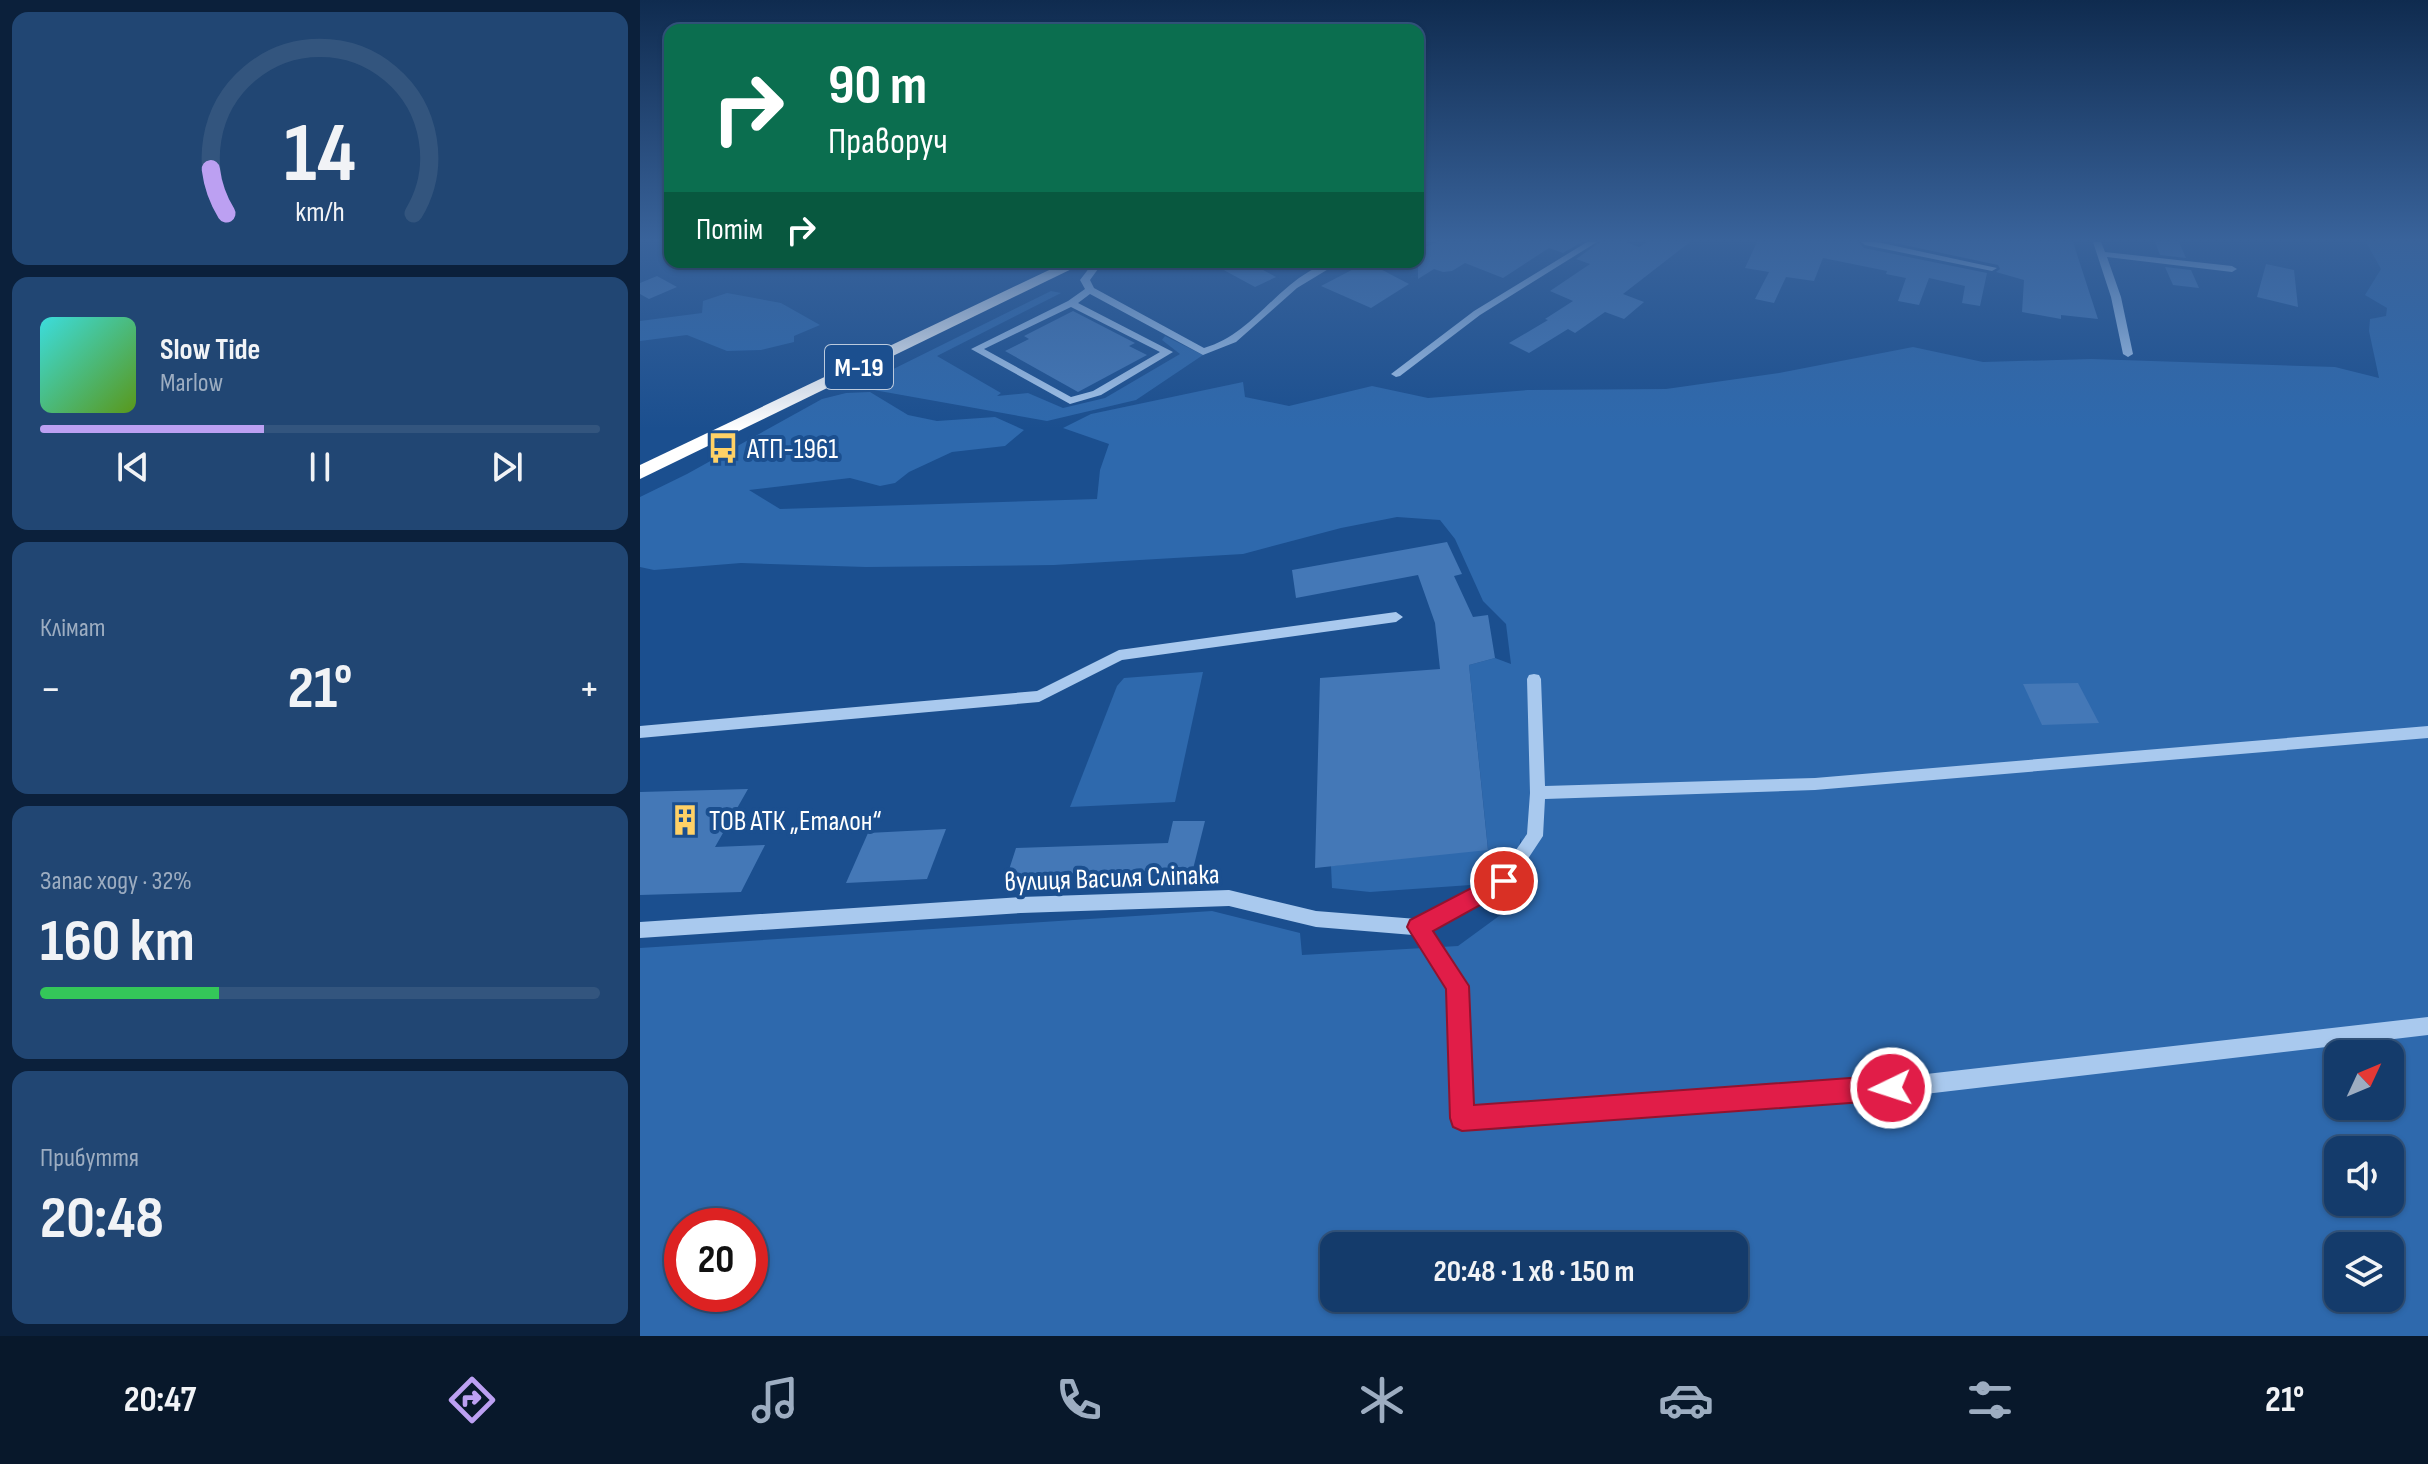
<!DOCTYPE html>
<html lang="uk">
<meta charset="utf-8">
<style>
:root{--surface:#143b6b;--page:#214673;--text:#f1f3f6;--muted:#9dadc1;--line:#33557e;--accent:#bca0f2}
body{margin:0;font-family:"Sofia Sans Condensed",sans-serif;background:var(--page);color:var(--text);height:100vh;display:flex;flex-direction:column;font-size:30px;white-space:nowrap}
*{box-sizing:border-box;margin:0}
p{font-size:26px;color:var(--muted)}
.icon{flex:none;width:44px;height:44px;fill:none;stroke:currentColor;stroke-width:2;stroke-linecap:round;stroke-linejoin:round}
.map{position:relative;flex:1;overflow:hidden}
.sheet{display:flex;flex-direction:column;gap:12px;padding:12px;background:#0b203b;width:640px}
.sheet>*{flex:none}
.banner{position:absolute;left:24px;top:24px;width:760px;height:244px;border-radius:16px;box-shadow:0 2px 6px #0004,0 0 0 2px var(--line);background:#0b6e4f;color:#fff;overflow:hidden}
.needle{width:52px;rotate:46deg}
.controls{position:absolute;left:1684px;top:1040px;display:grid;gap:16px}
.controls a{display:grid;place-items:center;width:80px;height:80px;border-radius:16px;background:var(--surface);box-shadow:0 2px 6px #0004,0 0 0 2px var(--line);font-size:40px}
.speed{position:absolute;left:24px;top:1208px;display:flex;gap:16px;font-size:40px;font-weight:700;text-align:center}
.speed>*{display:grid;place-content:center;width:104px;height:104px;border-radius:50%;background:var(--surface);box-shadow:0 2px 6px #0004,0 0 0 2px var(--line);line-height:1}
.speed .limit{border:12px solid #d22;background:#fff;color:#111}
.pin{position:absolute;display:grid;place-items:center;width:68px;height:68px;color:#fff;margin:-34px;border:4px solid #fff;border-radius:50%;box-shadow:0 2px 8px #0007}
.me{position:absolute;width:88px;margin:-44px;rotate:266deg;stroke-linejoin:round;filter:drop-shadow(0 0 6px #0008)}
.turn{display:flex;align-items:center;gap:28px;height:168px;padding:0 32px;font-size:36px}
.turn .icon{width:104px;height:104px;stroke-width:2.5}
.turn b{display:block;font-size:56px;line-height:68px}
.then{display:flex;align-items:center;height:76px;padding:0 32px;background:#0003;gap:16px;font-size:30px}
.big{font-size:60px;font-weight:700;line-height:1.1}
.sheet .widget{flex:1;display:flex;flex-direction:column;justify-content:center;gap:12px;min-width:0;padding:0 28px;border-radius:16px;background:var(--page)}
.sheet .dial{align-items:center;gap:0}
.dial svg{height:208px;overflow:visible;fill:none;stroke:var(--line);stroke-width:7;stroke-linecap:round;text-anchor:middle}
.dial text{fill:var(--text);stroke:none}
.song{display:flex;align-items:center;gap:24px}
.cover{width:96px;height:96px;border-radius:12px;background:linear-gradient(135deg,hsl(180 70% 55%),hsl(90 70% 35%))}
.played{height:8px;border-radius:4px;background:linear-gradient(90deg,var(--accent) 40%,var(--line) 40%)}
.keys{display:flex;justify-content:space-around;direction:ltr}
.heat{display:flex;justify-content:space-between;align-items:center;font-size:44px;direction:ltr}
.charge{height:12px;border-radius:6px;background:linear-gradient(90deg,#34c759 32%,var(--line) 0)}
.trip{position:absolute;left:680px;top:1232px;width:428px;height:80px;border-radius:16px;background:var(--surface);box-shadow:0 2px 6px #0004,0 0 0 2px var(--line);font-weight:700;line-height:80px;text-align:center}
.tabs{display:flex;height:128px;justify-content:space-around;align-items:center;background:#08182b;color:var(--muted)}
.tabs .icon{width:56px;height:56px}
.tabs .active{color:var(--accent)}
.tabs b{font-size:36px;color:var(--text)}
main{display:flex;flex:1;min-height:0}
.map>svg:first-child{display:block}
.green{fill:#2e69ad;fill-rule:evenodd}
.building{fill:#4478b7}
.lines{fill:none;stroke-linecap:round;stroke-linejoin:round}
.minor{fill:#a9c9ee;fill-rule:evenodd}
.highway{fill:#fff;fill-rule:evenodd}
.route{fill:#e11d48;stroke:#92132f;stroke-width:2}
.labels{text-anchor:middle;stroke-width:8;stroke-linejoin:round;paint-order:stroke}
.shield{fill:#1b4f8f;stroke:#bbcadd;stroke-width:2}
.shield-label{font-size:26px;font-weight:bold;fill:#fff}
.poi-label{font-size:28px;fill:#fff;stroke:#1b4f8f;text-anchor:start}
.street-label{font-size:28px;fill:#fff;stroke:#1b4f8f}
</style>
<main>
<section class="sheet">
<div class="widget dial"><svg viewBox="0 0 100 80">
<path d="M14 69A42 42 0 1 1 86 69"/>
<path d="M14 69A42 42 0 0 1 8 52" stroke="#bca0f2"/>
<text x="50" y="56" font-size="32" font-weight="700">14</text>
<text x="50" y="72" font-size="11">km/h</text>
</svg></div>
<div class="widget">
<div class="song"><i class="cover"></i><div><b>Slow Tide</b><p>Marlow</p></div></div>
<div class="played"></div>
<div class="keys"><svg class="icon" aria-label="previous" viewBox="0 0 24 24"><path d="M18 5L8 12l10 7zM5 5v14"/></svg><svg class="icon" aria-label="pause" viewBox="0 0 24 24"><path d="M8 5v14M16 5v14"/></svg><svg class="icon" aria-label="next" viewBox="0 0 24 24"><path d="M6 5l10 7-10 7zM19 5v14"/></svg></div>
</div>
<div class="widget"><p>Клімат</p>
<div class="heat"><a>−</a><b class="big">21°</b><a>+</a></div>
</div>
<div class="widget"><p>Запас ходу · 32%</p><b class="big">160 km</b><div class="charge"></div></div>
<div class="widget"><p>Прибуття</p><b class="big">20:48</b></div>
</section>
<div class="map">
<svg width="1788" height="1336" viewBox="0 0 1788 1336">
<rect width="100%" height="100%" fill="#1b4f8f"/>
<!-- green -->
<g class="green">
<path d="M1726,242H1788V1336H0V948L572,911L660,933L662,955L818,946L885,897L881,838L879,847L845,884L730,892L692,888L691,866L848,849L829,665L855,658L871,664L866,624L843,601L815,539L800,520L757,517L701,528L603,554L414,565L226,567L101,563L14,570L0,567V497L47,474L182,399L206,393L230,392L268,415L297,421L355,417L384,430L365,446L312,452L269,472L255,483L240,486L210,478L109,490L140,509L457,499L460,470L469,444L423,428L451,414L603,382L605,397L649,406L732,386L788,398L888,390L1026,389L1139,373L1273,347L1343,362L1451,359L1695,367L1739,378L1729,331L1730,319L1746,316L1747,308L1725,295L1741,269ZM1698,1054H1750V1106H1698ZM1698,1150H1750V1202H1698ZM42,1226H110V1294H42ZM694,1246H1094V1298H694ZM1698,1246H1750V1298H1698Z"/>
<polygon points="411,291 421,293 297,356 361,393 357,396 388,393 423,408 465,398 540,354 522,340 525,336 563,355 496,400 407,421 217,387"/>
<polygon points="87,293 141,303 180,325 154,336 154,342 121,350 87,351 47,335 0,341 0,321 62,313 63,301"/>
<polygon points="563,672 535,802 430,807 477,686 484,678"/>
</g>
<!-- building -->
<g class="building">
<polygon points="797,242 942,242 923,253 909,248 863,278 825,263 812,271 803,272 794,269 778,279 778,250"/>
<polygon points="960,242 986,242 999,247 1007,242 1050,242 983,294 1004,302 984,319 965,312 935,333 928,329 889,353 869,343 908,320 905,319 933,301 910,291 950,264 936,259"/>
<polygon points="1117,242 1218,242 1224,248 1347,273 1340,306 1322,303 1325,286 1289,278 1279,305 1258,301 1266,278 1246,274 1247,271 1183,258 1174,281 1146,277 1134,303 1115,299 1129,272 1105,268"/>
<polygon points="1250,242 1433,242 1458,319 1421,315 1421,319 1382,312 1384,280 1356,272 1360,269 1358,265"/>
<polygon points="1515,242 1539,242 1546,258 1520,255"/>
<polygon points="569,262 608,262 636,277 615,287"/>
<polygon points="727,262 769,284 731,308 681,286"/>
<polygon points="1626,264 1654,270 1658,307 1617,297"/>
<polygon points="1525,267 1551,270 1559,288 1533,285"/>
<polygon points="17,276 37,287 9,299 0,294 0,283"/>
<polygon points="433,311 495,343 489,346 507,355 438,392 365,351 389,339 384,336"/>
<polygon points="807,542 822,574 814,576 833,617 848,615 855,658 829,665 848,850 675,868 680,678 800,669 795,623 778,575 656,598 652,570"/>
<polygon points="1438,683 1459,723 1402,725 1383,684"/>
<polygon points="108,789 75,847 125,845 101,892 0,895 0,792"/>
<polygon points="533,821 565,821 553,869 367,876 376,848 528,843"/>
<polygon points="306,829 287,879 206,883 228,833"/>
</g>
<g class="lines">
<!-- minor -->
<g class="minor">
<polygon points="947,242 957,242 840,315 760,376 756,377 751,374 834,311"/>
<polygon points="1221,242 1237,242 1357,268 1352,271 1225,245"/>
<polygon points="1453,242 1461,242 1465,252 1592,266 1597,269 1592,272 1467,257 1481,297 1493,354 1488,357 1483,354 1471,297"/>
<path d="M688,262H700L657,288L596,342L563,355L450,294L438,303L533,352L461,395L430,404L331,349L428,301L445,289L440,280L450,267L453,266L458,269L450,280L454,288L564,348C600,338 622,308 650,285C662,275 674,268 688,262ZM431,307L520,352L453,391L431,397L344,349Z"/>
<polygon points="756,612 763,617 756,622 482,660 399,702 0,738 0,726 397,691 479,650"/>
<polygon points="894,674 899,675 901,679 905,786 1175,778 1788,726 1788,738 1175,790 905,799 903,836 870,886 790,930 827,986 831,1108 1251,1078 1788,1017 1788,1035 1251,1098 822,1128 815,1125 812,1118 809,988 773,935 676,927 589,906 381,913 0,938 0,922 381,897 589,890 676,911 777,919 858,876 887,834 890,793 887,679 889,675"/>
</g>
<!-- highway -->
<polygon class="highway" points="426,262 446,262 0,479 0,465"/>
</g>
<!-- sky -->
<linearGradient id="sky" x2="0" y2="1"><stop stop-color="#0f2b4f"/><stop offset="0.56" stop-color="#39639b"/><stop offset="1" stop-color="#39639b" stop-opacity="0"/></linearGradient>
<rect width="1788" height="429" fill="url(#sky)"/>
<!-- route -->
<polygon class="route" points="864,871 871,874 874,881 871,888 793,931 829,986 834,1105 1251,1075 1260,1079 1264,1088 1260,1097 1251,1100 822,1131 813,1127 810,1118 806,989 767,927 770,920"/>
<!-- icons -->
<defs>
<symbol id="bus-bare" viewBox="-9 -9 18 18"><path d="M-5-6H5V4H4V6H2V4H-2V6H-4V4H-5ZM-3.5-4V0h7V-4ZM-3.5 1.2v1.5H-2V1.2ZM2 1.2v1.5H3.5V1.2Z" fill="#ffd166" stroke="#1b4f8f" stroke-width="2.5" paint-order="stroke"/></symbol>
<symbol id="building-bare" viewBox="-9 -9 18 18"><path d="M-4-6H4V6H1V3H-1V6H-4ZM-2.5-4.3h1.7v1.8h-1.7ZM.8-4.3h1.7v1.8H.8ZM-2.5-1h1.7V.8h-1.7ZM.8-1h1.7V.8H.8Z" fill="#ffd166" stroke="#1b4f8f" stroke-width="2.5" paint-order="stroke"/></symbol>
</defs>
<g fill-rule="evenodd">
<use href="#bus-bare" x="61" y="426" width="44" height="44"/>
<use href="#building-bare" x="23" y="798" width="44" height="44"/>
</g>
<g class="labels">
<!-- shield labels -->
<rect class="shield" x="185" y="345" width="68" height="44" rx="6"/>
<g class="shield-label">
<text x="219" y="376">М-19</text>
</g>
<!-- poi labels -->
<g class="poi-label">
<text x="107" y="458">АТП-1961</text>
<text x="69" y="830">ТОВ АТК „Еталон“</text>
</g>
<!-- street labels -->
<g class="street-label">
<text transform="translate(472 877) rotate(-2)" y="10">вулиця Василя Сліпака</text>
</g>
</g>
</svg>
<div class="controls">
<a><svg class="needle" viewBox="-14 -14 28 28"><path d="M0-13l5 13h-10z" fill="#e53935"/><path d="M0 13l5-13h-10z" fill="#9dadc1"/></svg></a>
<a><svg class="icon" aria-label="sound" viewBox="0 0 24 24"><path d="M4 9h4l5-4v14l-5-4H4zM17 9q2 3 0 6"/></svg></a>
<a><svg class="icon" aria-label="layers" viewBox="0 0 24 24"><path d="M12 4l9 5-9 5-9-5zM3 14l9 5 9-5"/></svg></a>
</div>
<div class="speed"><div class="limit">20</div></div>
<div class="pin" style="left:864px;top:881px;background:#d93025"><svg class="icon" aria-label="arrive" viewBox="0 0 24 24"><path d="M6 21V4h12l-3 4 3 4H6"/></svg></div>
<svg class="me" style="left:1251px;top:1088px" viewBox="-20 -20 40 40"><circle r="17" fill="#e11d48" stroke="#fff" stroke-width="3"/><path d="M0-11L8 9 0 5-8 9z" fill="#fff"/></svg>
<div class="trip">20:48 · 1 хв · 150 m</div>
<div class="banner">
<div class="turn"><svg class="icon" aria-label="right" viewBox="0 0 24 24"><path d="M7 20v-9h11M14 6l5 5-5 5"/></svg><div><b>90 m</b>Праворуч</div></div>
<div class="then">Потім<svg class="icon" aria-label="right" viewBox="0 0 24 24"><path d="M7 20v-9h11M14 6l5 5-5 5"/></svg></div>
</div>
</div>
</main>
<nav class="tabs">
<b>20:47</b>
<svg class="icon active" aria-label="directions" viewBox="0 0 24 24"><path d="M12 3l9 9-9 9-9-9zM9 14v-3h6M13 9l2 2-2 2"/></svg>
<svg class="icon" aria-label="music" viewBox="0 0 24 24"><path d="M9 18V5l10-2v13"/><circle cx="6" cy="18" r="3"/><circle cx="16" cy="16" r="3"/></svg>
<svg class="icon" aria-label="phone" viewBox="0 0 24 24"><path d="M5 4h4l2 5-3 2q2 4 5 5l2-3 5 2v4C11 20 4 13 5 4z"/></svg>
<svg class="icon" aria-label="climate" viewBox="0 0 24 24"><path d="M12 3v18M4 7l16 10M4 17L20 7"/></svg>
<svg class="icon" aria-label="car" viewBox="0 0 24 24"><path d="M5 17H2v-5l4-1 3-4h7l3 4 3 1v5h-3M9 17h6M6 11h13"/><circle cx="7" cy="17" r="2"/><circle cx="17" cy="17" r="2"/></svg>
<svg class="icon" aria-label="filters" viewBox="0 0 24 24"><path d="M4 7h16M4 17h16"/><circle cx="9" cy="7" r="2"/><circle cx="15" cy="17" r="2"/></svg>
<b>21°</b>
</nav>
